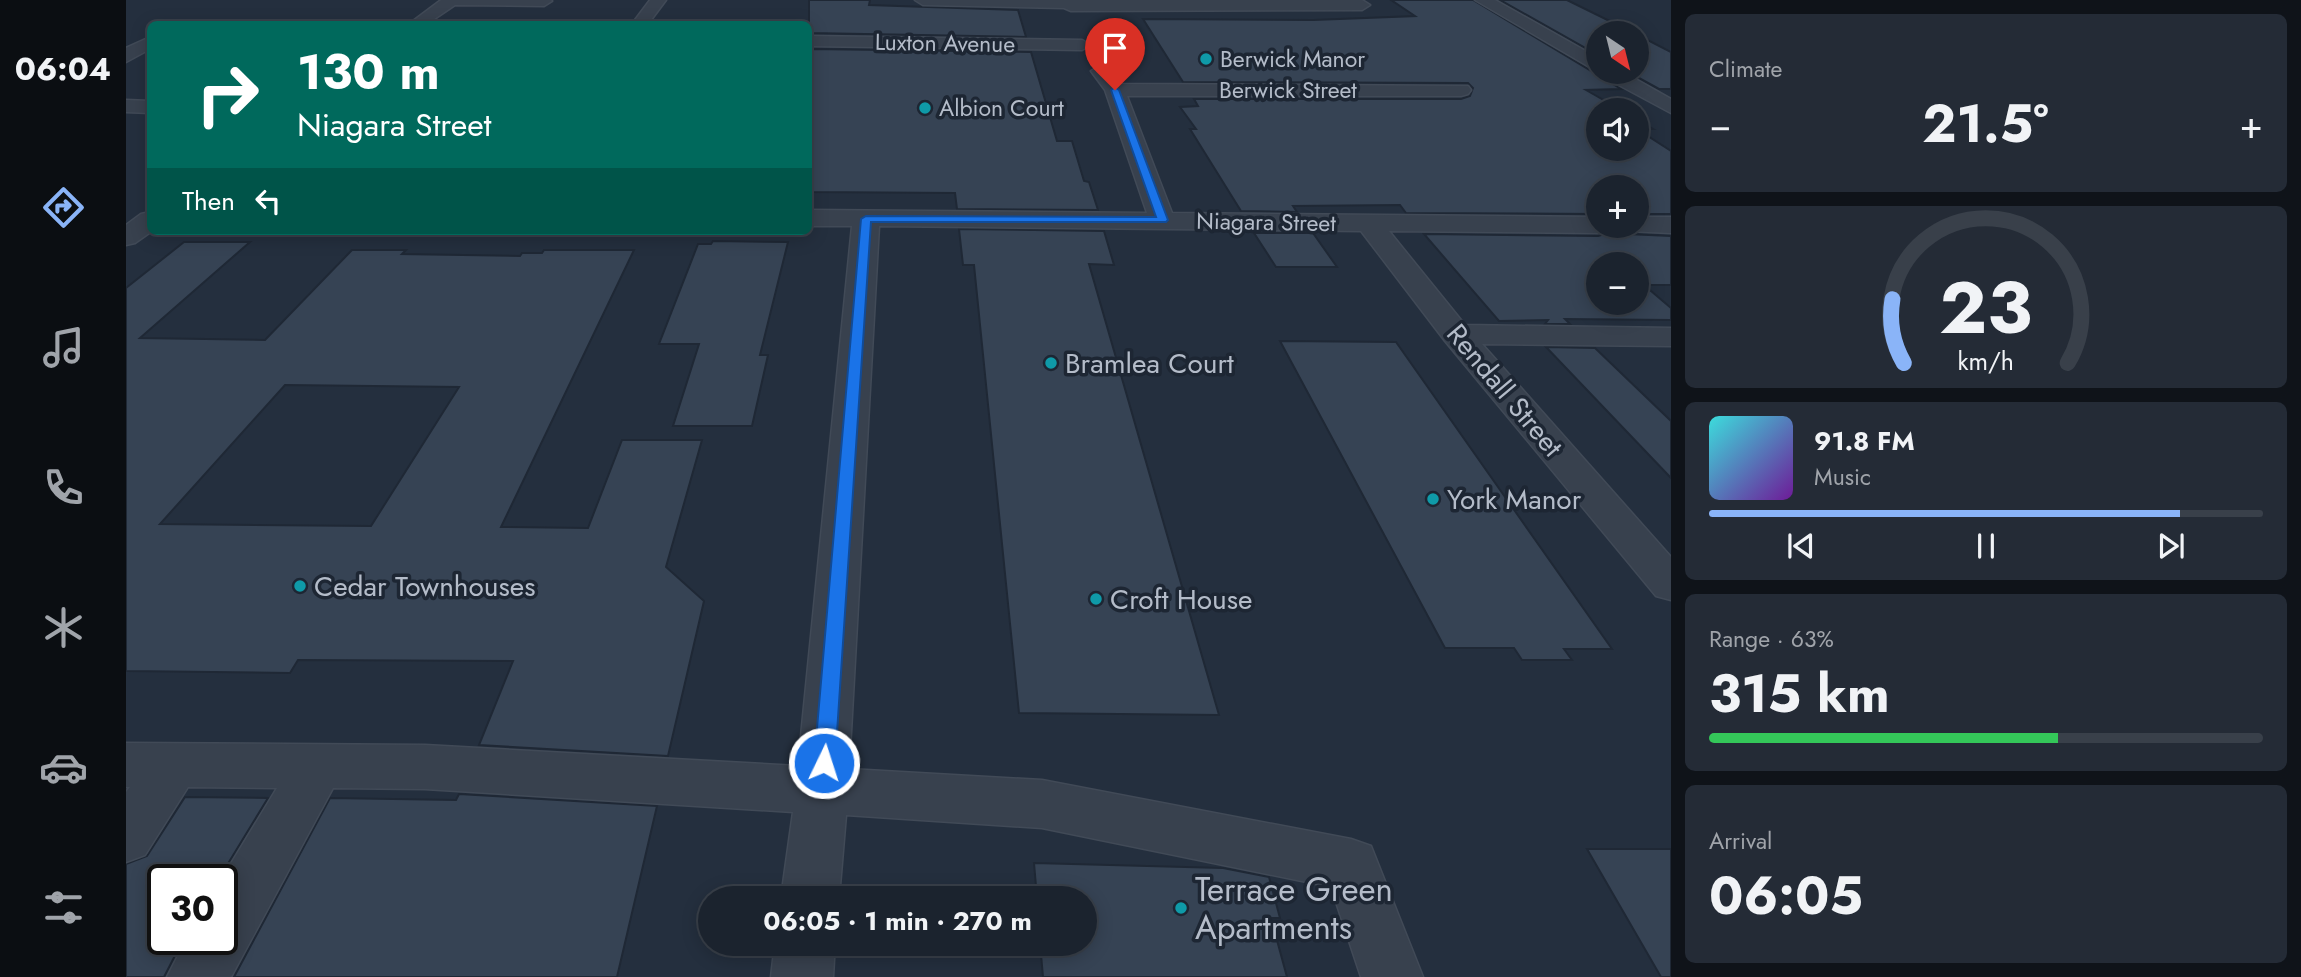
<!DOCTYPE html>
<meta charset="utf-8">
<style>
:root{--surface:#1b232e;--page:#242b36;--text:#f1f3f6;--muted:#a0a4aa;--line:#39404a;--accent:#8ab4f8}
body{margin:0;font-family:Jost,sans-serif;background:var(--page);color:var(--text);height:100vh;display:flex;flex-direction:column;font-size:26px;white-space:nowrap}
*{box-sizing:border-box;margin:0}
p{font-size:23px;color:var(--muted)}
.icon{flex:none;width:38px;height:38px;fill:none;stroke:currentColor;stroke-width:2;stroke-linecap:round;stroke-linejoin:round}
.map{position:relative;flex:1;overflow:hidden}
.side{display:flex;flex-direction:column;gap:14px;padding:14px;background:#0f1319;width:630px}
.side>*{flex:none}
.banner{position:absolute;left:21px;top:21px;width:665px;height:214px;border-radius:10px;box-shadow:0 4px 18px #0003,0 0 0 2px var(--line);background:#00695c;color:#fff;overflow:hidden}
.needle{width:46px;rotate:145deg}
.controls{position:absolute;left:1460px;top:21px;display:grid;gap:14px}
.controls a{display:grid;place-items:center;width:63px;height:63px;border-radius:50%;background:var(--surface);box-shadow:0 4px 18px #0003,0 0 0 2px var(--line);font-size:35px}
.speed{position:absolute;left:21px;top:864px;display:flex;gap:14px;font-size:35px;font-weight:700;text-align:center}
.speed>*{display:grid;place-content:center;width:91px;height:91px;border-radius:50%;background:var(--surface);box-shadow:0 4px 18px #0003,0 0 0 2px var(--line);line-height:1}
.speed .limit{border:4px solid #111;border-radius:10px;background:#fff;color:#111}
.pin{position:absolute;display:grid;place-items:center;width:60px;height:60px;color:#fff;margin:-72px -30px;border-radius:50% 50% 50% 0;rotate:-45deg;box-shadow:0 0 7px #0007}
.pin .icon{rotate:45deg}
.me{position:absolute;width:77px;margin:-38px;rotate:4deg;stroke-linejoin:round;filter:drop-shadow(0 0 5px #0008)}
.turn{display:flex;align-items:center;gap:24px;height:147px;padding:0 35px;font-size:32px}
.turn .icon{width:91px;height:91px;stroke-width:2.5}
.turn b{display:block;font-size:49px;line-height:60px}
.then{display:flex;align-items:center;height:66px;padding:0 35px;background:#0003;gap:14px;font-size:26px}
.big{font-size:52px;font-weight:700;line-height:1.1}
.side .widget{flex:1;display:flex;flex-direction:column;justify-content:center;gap:10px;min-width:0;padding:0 24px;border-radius:10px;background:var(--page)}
.side .dial{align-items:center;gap:0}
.dial svg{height:182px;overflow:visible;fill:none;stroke:var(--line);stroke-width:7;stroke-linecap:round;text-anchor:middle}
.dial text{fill:var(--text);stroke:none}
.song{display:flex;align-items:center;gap:21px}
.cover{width:84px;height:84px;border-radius:10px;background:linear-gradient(135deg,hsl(180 70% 55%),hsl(280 70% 35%))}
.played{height:7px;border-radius:4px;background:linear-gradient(90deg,var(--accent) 85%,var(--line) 85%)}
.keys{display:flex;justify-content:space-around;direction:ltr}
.heat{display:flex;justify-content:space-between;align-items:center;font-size:38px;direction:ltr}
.charge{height:10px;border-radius:5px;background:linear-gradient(90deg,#34c759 63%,var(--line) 0)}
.trip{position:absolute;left:572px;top:886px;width:399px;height:70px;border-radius:35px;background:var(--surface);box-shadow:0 4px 18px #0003,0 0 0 2px var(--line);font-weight:700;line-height:70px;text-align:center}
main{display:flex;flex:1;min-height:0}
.tabs{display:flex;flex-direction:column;width:126px;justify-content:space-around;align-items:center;background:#0b0e12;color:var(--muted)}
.tabs .icon{width:49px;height:49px}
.tabs .selected{color:var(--accent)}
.tabs b{font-size:32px;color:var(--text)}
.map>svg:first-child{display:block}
.building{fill:#364354;stroke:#1f2835;stroke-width:2;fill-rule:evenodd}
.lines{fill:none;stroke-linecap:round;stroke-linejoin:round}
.minor-casing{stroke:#414a57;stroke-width:3}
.minor{fill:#38414e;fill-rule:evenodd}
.route{fill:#1a73e8;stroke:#114b97;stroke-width:2}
.culture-dot{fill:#0f9aa8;stroke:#1d2633;stroke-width:2.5}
.labels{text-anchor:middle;stroke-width:7;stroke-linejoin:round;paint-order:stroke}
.far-street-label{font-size:23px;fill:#b4bcc9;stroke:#1d2633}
.far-poi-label{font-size:23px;fill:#b4bcc9;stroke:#1d2633;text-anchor:start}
.poi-label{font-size:28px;fill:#b4bcc9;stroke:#1d2633;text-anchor:start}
.street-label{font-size:28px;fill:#b4bcc9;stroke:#1d2633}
.near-poi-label{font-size:33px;fill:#b4bcc9;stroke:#1d2633;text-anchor:start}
</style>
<main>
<nav class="tabs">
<b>06:04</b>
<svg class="icon selected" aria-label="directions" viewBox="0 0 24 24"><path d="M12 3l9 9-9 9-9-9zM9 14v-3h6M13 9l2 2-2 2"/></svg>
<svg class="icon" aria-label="music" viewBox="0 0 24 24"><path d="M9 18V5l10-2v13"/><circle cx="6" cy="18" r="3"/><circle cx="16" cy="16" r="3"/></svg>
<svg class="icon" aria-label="phone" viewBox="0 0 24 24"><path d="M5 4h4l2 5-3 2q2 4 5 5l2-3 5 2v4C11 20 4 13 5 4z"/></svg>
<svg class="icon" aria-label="climate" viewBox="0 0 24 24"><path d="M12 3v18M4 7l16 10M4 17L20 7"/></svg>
<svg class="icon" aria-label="car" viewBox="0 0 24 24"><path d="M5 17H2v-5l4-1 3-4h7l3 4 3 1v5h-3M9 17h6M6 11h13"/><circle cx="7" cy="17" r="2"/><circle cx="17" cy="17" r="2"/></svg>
<svg class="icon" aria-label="filters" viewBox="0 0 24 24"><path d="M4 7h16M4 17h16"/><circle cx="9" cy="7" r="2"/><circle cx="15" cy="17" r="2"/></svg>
</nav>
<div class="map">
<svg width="1545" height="977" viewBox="0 0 1545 977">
<rect width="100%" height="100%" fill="#242f3e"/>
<!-- building -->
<g class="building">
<polygon points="683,0 744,0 743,5 892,10 900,37 683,33"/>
<polygon points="1265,0 1347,0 1495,89 1460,90 1495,110 1472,110 1472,149 1510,149 1510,119 1527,129 1511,129 1545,151 1545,214 1510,214 1510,187 1472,187 1472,214 1280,213 1274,205 1167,206 1171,212 1115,211 1064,129 1070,129 1054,107 1072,106 1068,99 1335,99 1344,96 1347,88 1342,83 1057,82 1017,19 1187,20 1289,16"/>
<polygon points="1374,0 1441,0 1508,33 1472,33 1472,55"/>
<polygon points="1510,34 1545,52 1545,89 1533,89 1502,72 1510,72"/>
<polygon points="683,49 905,52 931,141 946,141 958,181 963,182 972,210 831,209 829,193 682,192"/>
<path d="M1488,226H1494L1501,234L1545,236V285H1518L1545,308V320L1439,319L1444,324H1419L1422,320L1373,321L1298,234L1472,236L1483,233ZM1472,264H1510V303H1472Z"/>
<polygon points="833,229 978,231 988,265 963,264 1093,715 893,713 848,265 837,265"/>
<polygon points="1128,233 1187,233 1211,267 1150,267"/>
<polygon points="587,241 662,242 634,355 642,355 626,426 547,426 573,344 533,344 572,244 585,244"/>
<path d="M58,242H124L14,338L139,340L226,250H280L276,254L394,256L396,253H416L418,250H508L375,527L462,528L496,440H576L540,567L578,601L542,756L353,745L387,661L172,660L164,673L0,671V288ZM159,385L333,387L245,526L34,524Z"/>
<polygon points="1154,341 1270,342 1486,649 1438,649 1446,660 1396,660 1388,648 1319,648"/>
<polygon points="1420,347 1469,348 1545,421 1545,478"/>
<polygon points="333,794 531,806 491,977 108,977 204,798 330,800"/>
<polygon points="59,797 142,798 92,880 37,880 37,940 57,940 38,977 0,977 0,864 21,856"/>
<polygon points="1461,849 1545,849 1545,977 1535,977"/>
<polygon points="908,863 1097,868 1143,877 1154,918 1145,918 1161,977 917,977 914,943 959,943 959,898 911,898"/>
</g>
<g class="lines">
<defs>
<g id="minor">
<polygon points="315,0 425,0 426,1 418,6 329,5 301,24 283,24"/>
<polygon points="524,0 540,0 522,24 506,24"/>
<polygon points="789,0 1236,0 1244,5 1236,10 945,11 938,8 797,5"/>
<polygon points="1349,0 1369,0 1472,58 1472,72"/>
<polygon points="682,36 956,40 965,45 956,50 682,46"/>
<polygon points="24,37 24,49 0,62 0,48"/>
<polygon points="975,65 982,67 995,84 1342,86 1345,90 1342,94 1335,96 1001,96 1046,213 1472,217 1472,226 1485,226 1481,231 1472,233 1263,231 1339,325 1545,328 1545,346 1356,344 1545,557 1545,600 1530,596 1319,341 1235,231 753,226 723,769 916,780 1225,839 1245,846 1297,977 1235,977 1205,887 916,828 720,815 713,898 655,898 667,812 299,789 207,788 105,977 41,977 60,940 96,940 95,880 151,788 62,787 19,855 0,862 0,792 4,787 0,787 0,743 299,745 672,766 726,226 682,226 682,210 1021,213 979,90 965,71"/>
<polygon points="1473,72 1497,72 1545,99 1545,113 1476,76"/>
<polygon points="0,100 24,101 24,113 0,112"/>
<polygon points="24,212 26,231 9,243 0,245 0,225 15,214"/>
<polygon points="1510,217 1545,217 1545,233 1501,231 1497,226 1510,226"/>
<polygon points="649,943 709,943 707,977 645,977"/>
</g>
</defs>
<!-- minor casing -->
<use href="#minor" class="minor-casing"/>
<!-- minor -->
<use href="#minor" class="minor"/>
</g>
<!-- route -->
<polygon class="route" points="989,87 993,90 1042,220 1040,222 745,222 709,763 706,769 698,772 691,769 688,763 735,219 740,216 1030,217 985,90"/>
<!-- markers -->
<g class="culture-dot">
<circle cx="1080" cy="59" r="7"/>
<circle cx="799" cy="108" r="7"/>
<circle cx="925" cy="363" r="7"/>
<circle cx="1307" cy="499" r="7"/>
<circle cx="174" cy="586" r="7"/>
<circle cx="970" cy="599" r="7"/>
<circle cx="1055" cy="908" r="7"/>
</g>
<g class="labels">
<!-- far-street labels -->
<g class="far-street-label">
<text transform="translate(819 43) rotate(1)" y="8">Luxton Avenue</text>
<text x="1162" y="98">Berwick Street</text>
<text transform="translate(1140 222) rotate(1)" y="8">Niagara Street</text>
</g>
<!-- far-poi labels -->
<g class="far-poi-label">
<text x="1094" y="67">Berwick Manor</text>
<text x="813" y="116">Albion Court</text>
</g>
<!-- poi labels -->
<g class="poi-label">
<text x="939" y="373">Bramlea Court</text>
<text x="1321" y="509">York Manor</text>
<text x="188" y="596">Cedar Townhouses</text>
<text x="984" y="609">Croft House</text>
</g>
<!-- street labels -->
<g class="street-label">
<text transform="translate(1379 390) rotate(50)" y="10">Rendall Street</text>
</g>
<!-- near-poi labels -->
<g class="near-poi-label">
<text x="1069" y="901">Terrace Green<tspan x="1069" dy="38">Apartments</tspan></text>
</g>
</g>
</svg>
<div class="controls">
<a><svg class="needle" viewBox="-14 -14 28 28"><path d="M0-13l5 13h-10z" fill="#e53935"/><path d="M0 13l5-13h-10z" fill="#a0a4aa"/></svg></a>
<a><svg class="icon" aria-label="sound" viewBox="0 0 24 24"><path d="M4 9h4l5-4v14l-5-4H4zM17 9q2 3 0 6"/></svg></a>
<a>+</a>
<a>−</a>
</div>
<div class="speed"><div class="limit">30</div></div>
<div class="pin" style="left:989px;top:90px;background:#d93025"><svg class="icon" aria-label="arrive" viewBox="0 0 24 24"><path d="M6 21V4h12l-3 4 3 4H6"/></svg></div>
<svg class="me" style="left:698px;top:763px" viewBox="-20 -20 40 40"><circle r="17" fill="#1a73e8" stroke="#fff" stroke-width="3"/><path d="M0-11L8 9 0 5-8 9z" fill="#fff"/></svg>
<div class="trip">06:05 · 1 min · 270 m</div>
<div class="banner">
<div class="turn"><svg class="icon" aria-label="right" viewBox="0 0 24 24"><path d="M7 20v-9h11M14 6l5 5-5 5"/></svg><div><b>130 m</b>Niagara Street</div></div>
<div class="then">Then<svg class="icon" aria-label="left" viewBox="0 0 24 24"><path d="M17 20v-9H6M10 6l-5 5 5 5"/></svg></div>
</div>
</div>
<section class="side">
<div class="widget"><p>Climate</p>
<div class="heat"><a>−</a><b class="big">21.5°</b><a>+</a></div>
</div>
<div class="widget dial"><svg viewBox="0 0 100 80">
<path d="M14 69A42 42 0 1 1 86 69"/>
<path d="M14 69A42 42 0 0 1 9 41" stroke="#8ab4f8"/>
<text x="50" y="56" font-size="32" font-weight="700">23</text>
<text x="50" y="72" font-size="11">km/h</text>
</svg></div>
<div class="widget">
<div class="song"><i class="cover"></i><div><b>91.8 FM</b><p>Music</p></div></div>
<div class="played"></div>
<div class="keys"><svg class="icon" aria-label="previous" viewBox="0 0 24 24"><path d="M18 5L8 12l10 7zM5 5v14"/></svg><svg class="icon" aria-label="pause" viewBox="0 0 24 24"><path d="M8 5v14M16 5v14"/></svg><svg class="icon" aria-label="next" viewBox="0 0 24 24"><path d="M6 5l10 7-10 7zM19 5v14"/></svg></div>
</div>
<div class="widget"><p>Range · 63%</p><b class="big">315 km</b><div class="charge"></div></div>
<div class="widget"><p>Arrival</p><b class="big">06:05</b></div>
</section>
</main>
